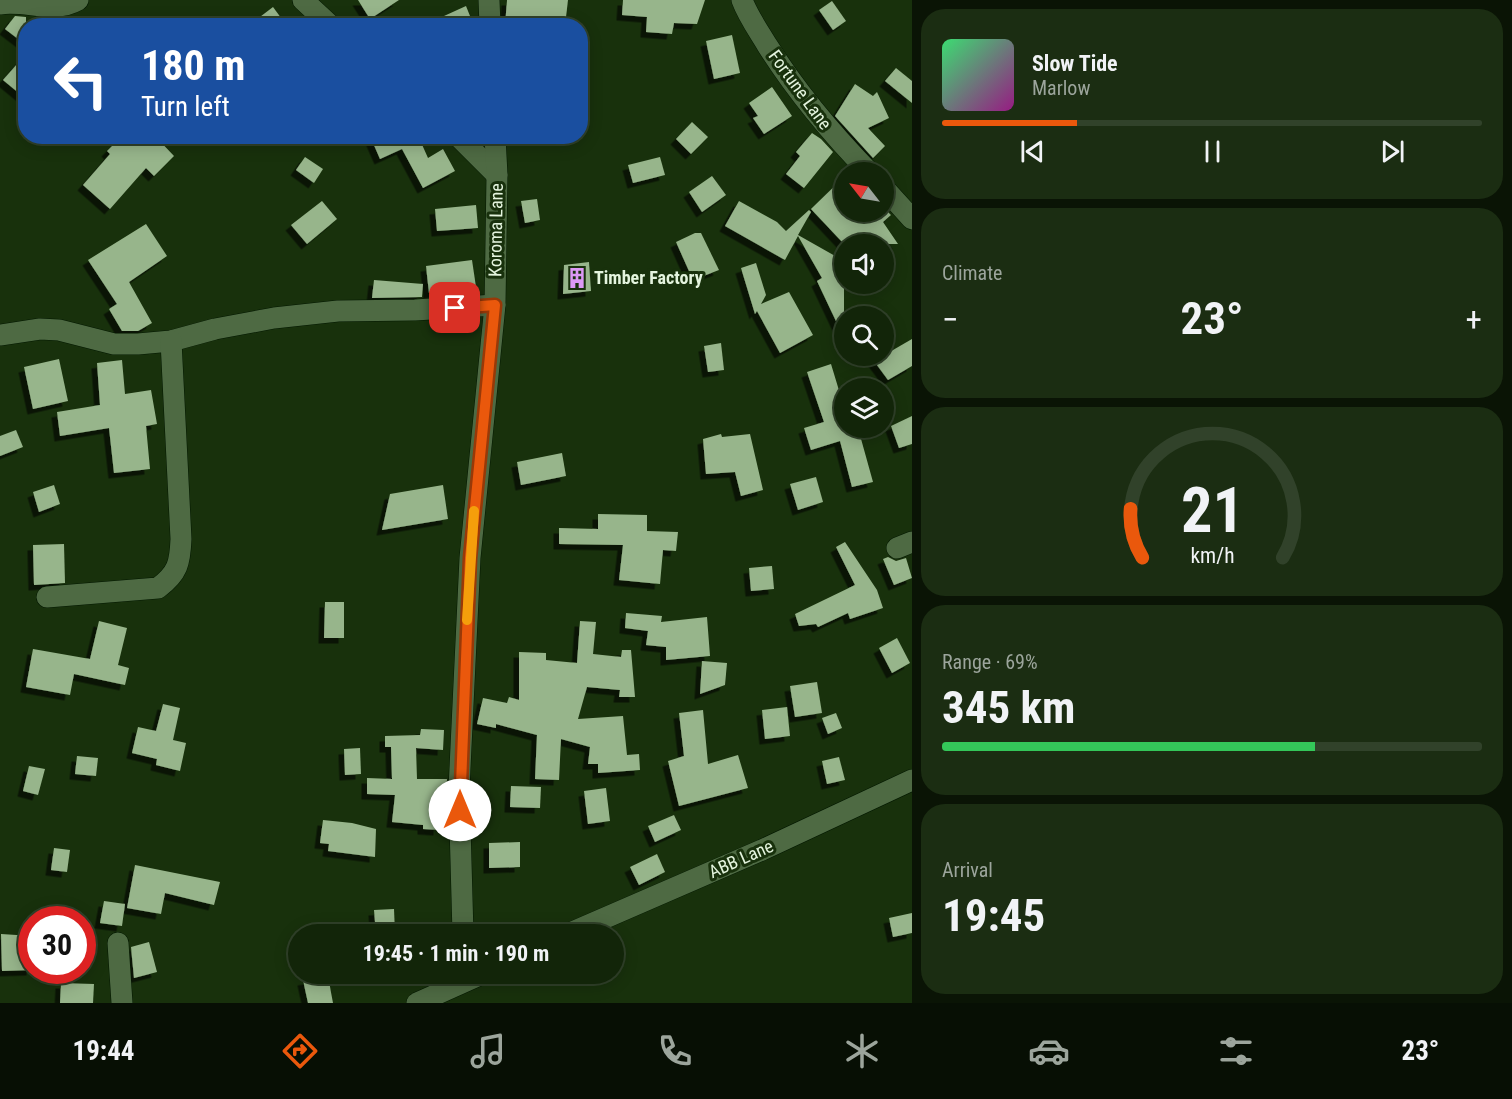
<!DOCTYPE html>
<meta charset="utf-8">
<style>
:root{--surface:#122509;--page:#1b2d12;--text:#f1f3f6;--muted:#9ca59c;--line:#31422a;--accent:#ea580c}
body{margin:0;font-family:"Roboto Condensed",sans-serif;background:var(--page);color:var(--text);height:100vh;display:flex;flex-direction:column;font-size:22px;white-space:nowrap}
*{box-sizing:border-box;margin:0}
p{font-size:20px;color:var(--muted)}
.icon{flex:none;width:33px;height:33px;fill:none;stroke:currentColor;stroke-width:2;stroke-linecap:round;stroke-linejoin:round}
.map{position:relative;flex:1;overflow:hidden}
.sheet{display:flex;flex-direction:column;gap:9px;padding:9px;background:#0a1405;width:600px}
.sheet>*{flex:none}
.guide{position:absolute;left:18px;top:18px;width:570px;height:126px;border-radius:24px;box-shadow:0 3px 15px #0003,0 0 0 2px var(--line);background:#1a4fa0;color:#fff;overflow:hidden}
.needle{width:39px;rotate:301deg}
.controls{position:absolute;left:834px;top:162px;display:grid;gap:12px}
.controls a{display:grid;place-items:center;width:60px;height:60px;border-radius:50%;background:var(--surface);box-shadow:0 3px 15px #0003,0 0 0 2px var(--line);font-size:30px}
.speed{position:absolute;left:18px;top:906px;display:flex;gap:12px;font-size:30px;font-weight:700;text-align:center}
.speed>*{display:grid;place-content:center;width:78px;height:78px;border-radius:50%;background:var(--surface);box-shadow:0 3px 15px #0003,0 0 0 2px var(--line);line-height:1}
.speed .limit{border:9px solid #d22;background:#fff;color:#111}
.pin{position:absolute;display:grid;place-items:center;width:51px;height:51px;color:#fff;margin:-26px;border-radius:12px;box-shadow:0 3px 9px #0006}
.me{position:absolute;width:66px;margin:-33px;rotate:0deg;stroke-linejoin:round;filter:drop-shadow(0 0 4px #0008)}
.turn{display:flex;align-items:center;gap:21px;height:126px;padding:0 24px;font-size:27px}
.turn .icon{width:78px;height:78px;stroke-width:2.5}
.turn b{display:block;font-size:42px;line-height:51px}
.big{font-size:45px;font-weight:700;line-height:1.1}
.sheet .card{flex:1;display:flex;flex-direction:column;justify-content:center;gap:9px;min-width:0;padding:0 21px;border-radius:24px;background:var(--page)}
.sheet .dial{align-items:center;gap:0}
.dial svg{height:156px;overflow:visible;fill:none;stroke:var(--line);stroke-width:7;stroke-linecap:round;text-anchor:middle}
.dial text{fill:var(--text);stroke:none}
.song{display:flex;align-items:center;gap:18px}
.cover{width:72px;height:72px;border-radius:9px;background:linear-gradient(135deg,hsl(140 70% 55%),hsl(310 70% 35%))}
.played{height:6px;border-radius:3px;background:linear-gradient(90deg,var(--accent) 25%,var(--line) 25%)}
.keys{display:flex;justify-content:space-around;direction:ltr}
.heat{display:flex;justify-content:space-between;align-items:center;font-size:33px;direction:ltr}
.charge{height:9px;border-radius:4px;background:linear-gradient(90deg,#34c759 69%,var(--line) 0)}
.trip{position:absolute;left:288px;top:924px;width:336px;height:60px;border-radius:30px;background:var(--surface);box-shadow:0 3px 15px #0003,0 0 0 2px var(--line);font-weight:700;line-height:60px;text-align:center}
.dock{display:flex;height:96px;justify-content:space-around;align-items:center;background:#070f04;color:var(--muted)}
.dock .icon{width:42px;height:42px}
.dock .active{color:var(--accent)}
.dock b{font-size:27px;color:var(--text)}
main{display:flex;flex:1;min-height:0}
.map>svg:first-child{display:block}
.building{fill:#97b58b;filter:url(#shadow)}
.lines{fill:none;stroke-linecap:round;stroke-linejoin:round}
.minor-casing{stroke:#031800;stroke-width:22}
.minor{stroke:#4e6a43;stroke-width:21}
.route-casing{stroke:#983908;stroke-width:15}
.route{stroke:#ea580c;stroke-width:10}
.slow{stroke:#f59e0b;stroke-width:10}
.labels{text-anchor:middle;stroke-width:6;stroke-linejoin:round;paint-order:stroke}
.street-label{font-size:18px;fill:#e4f4de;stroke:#18310c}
.poi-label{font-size:18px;font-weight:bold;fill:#e4f4de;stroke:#18310c;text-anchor:start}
</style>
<main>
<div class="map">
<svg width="912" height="1003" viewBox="0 0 912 1003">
<defs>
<filter id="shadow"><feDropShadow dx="-5.5" dy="5.5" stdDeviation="0" flood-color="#0009"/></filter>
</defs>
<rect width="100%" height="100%" fill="#18310c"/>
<!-- building -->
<g class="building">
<polygon points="358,0 399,0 370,19"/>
<polygon points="507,0 568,0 565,26 505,26"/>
<polygon points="623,0 705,0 697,24 674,23 672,34 646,32 647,17 622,15"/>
<polygon points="832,1 846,21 833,30 819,10"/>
<polygon points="466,6 474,26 422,26"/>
<polygon points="273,7 287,26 248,26"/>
<polygon points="15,16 26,17 26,45 5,29"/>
<polygon points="732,35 740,73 714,79 706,41"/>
<polygon points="26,54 26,99 3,80"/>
<polygon points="896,68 912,81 912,103 885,81"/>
<polygon points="855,84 873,96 877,92 889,118 868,128 885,146 873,158 835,116"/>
<polygon points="772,87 792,116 764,134 753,118 758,116 749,103"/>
<polygon points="692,122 708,137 691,154 676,139"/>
<polygon points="812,133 821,139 833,152 804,188 786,174 800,156 796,152"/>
<polygon points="122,136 155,136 174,156 154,176 146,168 110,209 83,185 110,154 107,151"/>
<polygon points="370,136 428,136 420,140 428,158 443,149 455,171 423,188 402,149 380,159"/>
<polygon points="305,157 323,169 314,183 296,170"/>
<polygon points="660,157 665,175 633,183 628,165"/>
<polygon points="712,176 726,195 702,212 689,192"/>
<polygon points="844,177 844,212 888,212 891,215 883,222 898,244 844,244 811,209"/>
<polygon points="537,199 540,220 525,223 521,201"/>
<polygon points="322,201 337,219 307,244 291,225"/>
<polygon points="739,201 777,222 786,231 809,210 811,212 798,235 844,261 844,338 817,281 822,278 798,236 785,260 725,226"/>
<polygon points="476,205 478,228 437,231 435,209"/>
<polygon points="146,224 167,256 129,282 152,323 138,331 122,331 109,309 117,304 88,260"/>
<polygon points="695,233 701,233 719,270 693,280 676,242"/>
<polygon points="472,260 476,287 429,293 426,266"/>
<polygon points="589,262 591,291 563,294 564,265"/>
<polygon points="756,263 766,295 761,304 789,292 813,335 780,353 757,311 755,314 741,268"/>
<polygon points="374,280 423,284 422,297 372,298"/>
<polygon points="912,339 912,366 888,380 874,361"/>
<polygon points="721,343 724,370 708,372 704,346"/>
<polygon points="59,359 68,401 33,409 24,367"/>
<polygon points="122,360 125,394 151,390 157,424 146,426 150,469 114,473 109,428 60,436 57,412 100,405 97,363"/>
<polygon points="831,364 841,397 844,396 844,428 858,428 873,482 852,487 840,441 811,450 804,428 824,422 807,372"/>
<polygon points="912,416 912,444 899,448 891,426"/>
<polygon points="16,430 23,447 0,456 0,436"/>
<polygon points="721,434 722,437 750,434 763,490 741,496 735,472 706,474 703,439"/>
<polygon points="562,453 566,476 521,485 517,462"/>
<polygon points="816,477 823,502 798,510 790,484"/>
<polygon points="54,485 60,504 39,512 33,492"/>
<polygon points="443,485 448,519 382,530 390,494"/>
<polygon points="598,514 647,515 647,531 678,532 676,551 663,550 660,584 619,580 623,545 559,544 559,528 598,529"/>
<polygon points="845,542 877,590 883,608 850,619 848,613 818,627 816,624 799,626 795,614 855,585 836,547"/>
<polygon points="64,544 65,583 34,585 33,545"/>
<polygon points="888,557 896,561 906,558 912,578 894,585 883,559"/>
<polygon points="772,566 774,589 751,591 749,568"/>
<polygon points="325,602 344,602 344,638 324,638"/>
<polygon points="626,613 662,616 661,622 707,617 710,656 666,660 666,647 646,645 648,631 625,628"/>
<polygon points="99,621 127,628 118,665 129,668 125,685 74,674 70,695 26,687 33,649 90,659"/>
<polygon points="580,621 596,622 593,654 621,657 622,650 631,650 635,697 619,697 620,690 587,687 578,719 623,716 627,755 639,754 640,770 598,773 598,764 588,764 590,747 561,739 559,780 535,779 537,735 496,724 496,728 477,724 483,698 507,703 509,697 519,700 519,652 546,653 546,660 577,663"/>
<polygon points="897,638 910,663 892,673 879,648"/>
<polygon points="702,661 727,663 725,685 700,694"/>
<polygon points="817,682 822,713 795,717 790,686"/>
<polygon points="163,704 180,708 173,740 186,743 180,771 156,765 157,759 132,753 138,727 156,731"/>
<polygon points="787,707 790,736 765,739 762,710"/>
<polygon points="703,710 708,764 738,755 748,788 679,806 668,761 684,756 679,713"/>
<polygon points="836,713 842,728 828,734 822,718"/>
<polygon points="421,729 444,730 443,750 416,748 417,779 447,779 446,794 439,794 439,830 423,829 423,825 392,822 395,795 367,794 367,778 392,779 391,747 385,747 385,736 420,735"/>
<polygon points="360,748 361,774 345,775 344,749"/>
<polygon points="77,756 98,758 96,776 75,774"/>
<polygon points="839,757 845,780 827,784 822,761"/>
<polygon points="29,766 45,769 38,795 23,791"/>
<polygon points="511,786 541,787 540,808 510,807"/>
<polygon points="606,788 610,821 588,824 584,791"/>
<polygon points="674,815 681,830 655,842 648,826"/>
<polygon points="323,820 352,823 376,829 375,857 328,851 329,844 320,843"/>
<polygon points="520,842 520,867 489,868 489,843"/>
<polygon points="54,848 70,850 67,872 51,870"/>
<polygon points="657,854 665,872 639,885 630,867"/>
<polygon points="135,865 220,882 214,905 165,893 161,914 127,908"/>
<polygon points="104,901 125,904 122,926 100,923"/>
<polygon points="394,909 395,933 376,934 374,910"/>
<polygon points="912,913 912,933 893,937 889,918"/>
<polygon points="1,934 32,936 32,970 2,971"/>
<polygon points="149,942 157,972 134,978 131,947"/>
<polygon points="328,976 333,1003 308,1003 303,980"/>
<polygon points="61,983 94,984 93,1003 60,1003"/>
</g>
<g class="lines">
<defs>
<g id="minor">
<polyline points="303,0 331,26"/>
<polyline points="489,0 490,26"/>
<path d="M742,0C748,16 758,30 767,45C796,91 831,133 869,172"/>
<path d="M0,4C27,0 53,14 78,0"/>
<polyline points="458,136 497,175"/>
<polyline points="884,188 912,219"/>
<polyline points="0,335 40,329 59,330 114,344 138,344 171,341 215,329 274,318 338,311 415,310 495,305"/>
<polyline points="897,548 912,542"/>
<path d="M47,597L158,588C178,573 180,563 181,539L171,341"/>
<polyline points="463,934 459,789 470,558 495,305 497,175 495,136"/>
<polyline points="568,934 762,850 912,780"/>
<polyline points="118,943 122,1003"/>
<polyline points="417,1003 482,974"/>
</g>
</defs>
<!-- minor casing -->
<use href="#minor" class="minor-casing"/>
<!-- minor -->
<use href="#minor" class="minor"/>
</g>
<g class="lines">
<defs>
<polyline id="route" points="455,308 495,305 470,558 460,810"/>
</defs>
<!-- route casing -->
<use href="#route" class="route-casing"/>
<!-- route -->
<use href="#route" class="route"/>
<!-- slow -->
<polyline class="slow" points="467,620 474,511"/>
</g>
<!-- icons -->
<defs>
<symbol id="building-bare" viewBox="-9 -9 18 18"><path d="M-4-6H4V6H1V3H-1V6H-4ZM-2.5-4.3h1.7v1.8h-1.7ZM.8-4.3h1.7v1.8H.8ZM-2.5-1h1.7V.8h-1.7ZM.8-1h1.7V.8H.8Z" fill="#dc99f5" stroke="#18310c" stroke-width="2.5" paint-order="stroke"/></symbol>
</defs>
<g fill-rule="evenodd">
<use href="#building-bare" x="562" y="263" width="30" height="30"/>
</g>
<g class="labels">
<!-- street labels -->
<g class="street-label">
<text transform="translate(800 90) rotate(54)" y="6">Fortune Lane</text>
<text transform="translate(496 230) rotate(-89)" y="6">Koroma Lane</text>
<text transform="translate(741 859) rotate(-24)" y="6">ABB Lane</text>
</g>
<!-- poi labels -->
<g class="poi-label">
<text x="594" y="284">Timber Factory</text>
</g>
</g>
</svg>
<div class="controls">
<a><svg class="needle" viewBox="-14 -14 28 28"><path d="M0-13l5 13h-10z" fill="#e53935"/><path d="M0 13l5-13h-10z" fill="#9ca59c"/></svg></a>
<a><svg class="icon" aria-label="sound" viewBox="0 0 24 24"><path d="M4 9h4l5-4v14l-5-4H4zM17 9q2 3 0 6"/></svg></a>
<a><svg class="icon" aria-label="search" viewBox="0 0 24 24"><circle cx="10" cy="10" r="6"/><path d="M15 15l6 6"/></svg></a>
<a><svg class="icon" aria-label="layers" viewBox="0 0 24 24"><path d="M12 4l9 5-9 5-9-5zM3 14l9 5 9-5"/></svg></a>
</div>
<div class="speed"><div class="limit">30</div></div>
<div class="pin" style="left:455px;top:308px;background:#d93025"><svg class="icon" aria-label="arrive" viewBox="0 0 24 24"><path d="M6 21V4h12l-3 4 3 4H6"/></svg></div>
<svg class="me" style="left:460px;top:810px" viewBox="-20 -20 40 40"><circle r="19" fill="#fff"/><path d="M0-13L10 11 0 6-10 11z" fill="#ea580c"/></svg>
<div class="trip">19:45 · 1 min · 190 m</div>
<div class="guide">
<div class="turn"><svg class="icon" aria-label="left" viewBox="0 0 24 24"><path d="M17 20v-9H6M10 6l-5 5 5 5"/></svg><div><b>180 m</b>Turn left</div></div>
</div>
</div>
<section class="sheet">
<div class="card">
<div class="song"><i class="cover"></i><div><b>Slow Tide</b><p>Marlow</p></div></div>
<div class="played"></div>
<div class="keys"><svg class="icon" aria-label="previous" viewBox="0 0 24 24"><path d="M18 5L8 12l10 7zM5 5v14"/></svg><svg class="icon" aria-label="pause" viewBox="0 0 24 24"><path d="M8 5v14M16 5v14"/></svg><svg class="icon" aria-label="next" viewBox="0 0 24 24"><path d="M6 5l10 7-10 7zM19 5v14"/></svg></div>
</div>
<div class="card"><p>Climate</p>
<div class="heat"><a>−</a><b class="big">23°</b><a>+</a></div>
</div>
<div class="card dial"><svg viewBox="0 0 100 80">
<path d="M14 69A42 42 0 1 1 86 69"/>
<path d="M14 69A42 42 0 0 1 8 44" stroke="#ea580c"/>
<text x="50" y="56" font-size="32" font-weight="700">21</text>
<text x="50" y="72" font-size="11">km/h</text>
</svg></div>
<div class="card"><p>Range · 69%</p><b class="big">345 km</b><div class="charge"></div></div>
<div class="card"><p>Arrival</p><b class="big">19:45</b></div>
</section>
</main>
<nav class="dock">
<b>19:44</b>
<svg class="icon active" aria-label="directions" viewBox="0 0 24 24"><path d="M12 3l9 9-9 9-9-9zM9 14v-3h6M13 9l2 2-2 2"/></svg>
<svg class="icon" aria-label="music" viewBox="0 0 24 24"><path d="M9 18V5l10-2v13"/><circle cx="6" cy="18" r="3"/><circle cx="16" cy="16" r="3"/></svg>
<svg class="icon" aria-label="phone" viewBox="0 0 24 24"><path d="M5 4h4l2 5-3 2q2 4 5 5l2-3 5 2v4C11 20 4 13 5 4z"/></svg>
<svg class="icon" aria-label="climate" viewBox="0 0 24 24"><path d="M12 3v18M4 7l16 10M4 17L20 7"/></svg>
<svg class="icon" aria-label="car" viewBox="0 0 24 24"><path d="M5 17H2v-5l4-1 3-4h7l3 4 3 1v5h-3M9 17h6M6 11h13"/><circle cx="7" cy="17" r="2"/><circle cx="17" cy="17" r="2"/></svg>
<svg class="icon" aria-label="filters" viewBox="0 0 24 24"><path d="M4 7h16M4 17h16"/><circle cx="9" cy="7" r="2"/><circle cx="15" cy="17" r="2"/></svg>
<b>23°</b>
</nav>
